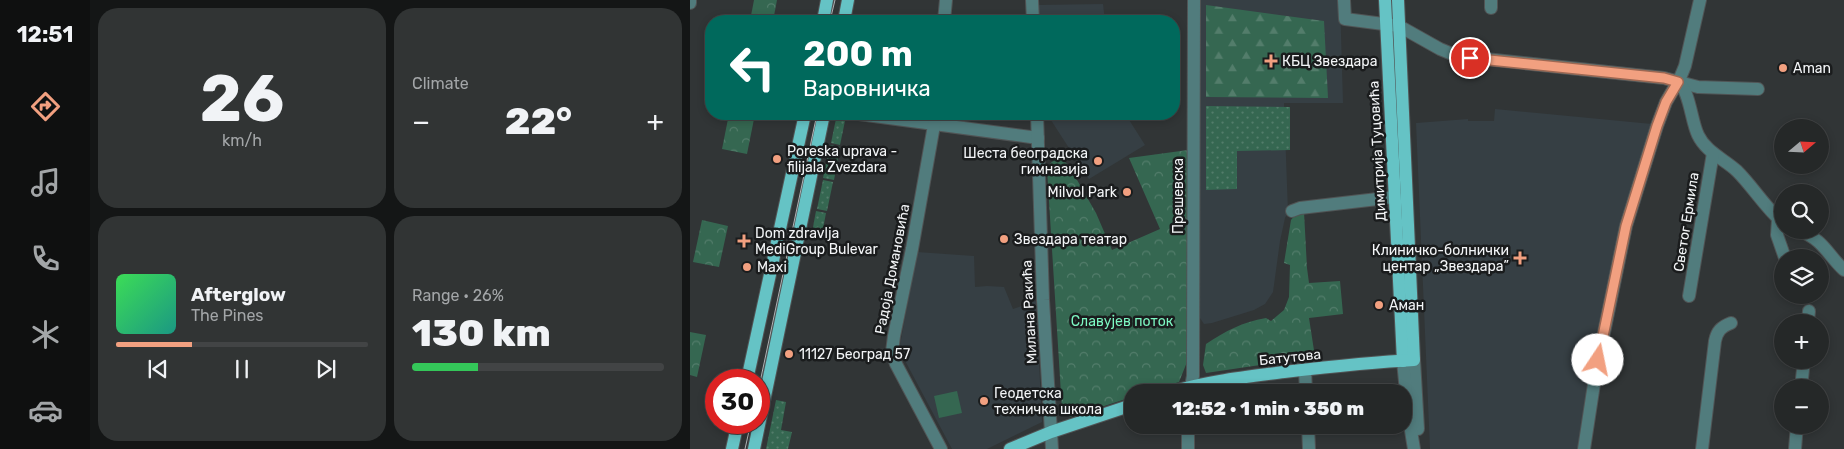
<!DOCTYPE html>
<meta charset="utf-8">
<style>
:root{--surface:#252828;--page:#313434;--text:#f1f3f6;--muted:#a3a6a8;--line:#424445;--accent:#f2a080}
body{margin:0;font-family:Rubik,sans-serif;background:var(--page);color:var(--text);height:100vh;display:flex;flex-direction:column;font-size:19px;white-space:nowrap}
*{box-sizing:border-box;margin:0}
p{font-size:16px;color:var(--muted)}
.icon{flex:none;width:28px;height:28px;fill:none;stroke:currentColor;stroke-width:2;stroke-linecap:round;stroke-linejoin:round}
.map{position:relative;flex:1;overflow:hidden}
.sheet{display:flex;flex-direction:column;gap:8px;padding:8px;background:#141616;width:600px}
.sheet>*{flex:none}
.top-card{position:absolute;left:15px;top:15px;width:475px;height:105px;border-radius:20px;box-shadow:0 2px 8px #0003,0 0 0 1px var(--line);background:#00695c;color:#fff;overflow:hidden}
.needle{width:32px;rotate:71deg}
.buttons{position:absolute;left:1084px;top:119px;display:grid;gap:10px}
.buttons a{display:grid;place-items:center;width:55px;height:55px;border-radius:50%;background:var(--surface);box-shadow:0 2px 8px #0003,0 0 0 1px var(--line);font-size:25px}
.speed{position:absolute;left:15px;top:369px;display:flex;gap:10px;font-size:25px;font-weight:700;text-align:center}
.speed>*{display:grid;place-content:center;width:65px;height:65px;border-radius:50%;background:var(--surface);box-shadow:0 2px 8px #0003,0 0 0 1px var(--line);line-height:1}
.speed .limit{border:8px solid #d22;background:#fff;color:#111}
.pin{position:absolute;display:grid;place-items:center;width:42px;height:42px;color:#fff;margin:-21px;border:2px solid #fff;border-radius:50%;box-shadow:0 1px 5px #0007}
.me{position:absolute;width:55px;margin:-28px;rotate:11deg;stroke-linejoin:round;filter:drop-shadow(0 0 4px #0008)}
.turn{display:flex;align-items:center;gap:18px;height:105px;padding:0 15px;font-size:22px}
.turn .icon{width:65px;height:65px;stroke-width:2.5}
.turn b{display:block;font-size:35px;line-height:42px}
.big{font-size:38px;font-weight:800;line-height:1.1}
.sheet .card{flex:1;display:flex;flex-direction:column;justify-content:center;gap:8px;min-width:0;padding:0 18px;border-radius:20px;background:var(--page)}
.sheet .dial{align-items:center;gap:0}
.dial b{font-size:65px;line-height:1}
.song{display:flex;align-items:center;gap:15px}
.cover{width:60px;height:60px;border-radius:8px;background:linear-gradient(135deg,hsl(130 70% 55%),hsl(170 70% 35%))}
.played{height:5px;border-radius:2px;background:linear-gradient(90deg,var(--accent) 30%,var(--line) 30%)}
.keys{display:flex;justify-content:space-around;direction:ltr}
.heat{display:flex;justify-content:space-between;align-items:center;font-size:28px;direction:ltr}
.charge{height:8px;border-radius:4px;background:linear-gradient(90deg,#34c759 26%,var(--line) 0)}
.sheet .tiles{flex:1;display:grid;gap:8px;grid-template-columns:repeat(2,1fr)}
.trip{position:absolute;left:434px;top:384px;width:288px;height:50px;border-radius:20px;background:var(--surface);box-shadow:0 2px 8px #0003,0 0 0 1px var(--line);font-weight:800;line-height:50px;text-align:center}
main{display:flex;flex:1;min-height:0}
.menu{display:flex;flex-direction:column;width:90px;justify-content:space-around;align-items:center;background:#0f1010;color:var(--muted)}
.menu .icon{width:35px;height:35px}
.menu .active{color:var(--accent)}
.menu b{font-size:22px;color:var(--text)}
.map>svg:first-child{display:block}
.built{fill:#363f44}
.grass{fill:url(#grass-dots)}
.forest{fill:url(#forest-firs)}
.park{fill:url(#park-crowns)}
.garden{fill:#356751}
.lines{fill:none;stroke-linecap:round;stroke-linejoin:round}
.minor-casing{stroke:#505455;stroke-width:14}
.major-casing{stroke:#505455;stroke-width:14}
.minor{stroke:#517c7d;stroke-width:12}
.major{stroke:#65c3c5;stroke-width:12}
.tram{stroke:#b1b4b6;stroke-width:1}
.route-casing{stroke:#9d6853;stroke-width:12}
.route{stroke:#f2a080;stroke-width:9}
.poi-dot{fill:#f2a080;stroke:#1a1c1d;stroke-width:2}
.labels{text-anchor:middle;stroke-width:5;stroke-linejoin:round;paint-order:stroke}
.poi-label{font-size:14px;fill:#f3f5f7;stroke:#1a1c1d;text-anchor:start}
.street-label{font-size:14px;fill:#f3f5f7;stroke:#1a1c1d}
.park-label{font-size:14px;fill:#7df7c2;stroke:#1a1c1d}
</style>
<main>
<nav class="menu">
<b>12:51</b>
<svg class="icon active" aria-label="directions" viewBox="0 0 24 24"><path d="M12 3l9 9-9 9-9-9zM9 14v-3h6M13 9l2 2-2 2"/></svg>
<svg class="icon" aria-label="music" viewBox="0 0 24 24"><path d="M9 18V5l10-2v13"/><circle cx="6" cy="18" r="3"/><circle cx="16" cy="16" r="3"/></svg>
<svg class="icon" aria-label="phone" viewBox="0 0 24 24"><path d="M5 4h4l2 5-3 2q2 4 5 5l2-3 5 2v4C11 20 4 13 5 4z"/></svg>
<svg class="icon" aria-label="climate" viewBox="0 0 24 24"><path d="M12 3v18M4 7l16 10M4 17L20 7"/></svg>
<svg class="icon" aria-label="car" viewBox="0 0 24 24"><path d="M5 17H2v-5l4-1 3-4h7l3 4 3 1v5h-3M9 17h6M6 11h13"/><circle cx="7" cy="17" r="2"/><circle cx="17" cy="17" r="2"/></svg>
</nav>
<section class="sheet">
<div class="tiles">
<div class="card dial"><b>26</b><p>km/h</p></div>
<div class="card"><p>Climate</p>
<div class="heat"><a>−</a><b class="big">22°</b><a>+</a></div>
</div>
<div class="card">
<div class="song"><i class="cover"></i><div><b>Afterglow</b><p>The Pines</p></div></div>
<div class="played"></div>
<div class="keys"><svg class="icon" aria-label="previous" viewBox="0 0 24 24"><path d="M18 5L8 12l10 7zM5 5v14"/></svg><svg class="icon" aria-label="pause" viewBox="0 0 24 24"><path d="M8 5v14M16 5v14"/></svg><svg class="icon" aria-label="next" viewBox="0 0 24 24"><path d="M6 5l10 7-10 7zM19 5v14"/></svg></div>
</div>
<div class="card"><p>Range · 26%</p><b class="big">130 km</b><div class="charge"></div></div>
</div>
</section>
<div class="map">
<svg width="1154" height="449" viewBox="0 0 1154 449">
<defs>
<pattern id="grass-dots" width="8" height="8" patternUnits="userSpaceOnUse" patternTransform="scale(1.25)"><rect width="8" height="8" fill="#356751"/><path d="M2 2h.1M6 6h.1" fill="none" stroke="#537d6b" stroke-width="1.8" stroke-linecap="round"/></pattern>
<pattern id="forest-firs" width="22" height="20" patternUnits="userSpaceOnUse" patternTransform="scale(1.25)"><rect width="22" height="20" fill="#356751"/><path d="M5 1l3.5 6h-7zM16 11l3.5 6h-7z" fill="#537d6b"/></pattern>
<pattern id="park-crowns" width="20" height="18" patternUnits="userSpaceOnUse" patternTransform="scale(1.25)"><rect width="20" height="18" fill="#356751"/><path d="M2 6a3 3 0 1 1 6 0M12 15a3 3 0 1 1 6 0" fill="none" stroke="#537d6b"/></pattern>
</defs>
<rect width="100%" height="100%" fill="#313536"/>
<!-- built -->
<g class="built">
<polygon points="509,0 650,0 653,103 594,103 598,212 595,218 590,241 583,292 575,304 564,310 522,323 514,324 510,318"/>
<polygon points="413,4 415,21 348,21 348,5"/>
<polygon points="805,109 962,124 894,449 740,449 726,123 778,119 778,121 804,121"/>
<polygon points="357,114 428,114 429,119 436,115 455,145 399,179"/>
<polygon points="227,252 284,256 285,287 297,286 314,287 323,309 346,301 352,422 297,449 262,449 211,353 210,345"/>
</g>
<!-- grass -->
<g class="grass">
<polygon points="516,106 600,107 600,150 547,151 547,189 516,190"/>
<polygon points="147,114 156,116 150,145 141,143"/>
<polygon points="140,145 150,147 144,180 133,178"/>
<polygon points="133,180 143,182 137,211 127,209"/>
<polygon points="126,211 136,213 131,240 121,238"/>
<polygon points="86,400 96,402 91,430 102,432 98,449 76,449"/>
</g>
<!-- forest -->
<polygon class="forest" points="516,5 634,21 638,98 516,97"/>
<!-- park -->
<g class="park">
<polygon points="64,0 87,0 83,21 60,21"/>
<polygon points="39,114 65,114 57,154 32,149"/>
<path d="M498,150L497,362L489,382L456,392H442V397L380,417L372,410L357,169C360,162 364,159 372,159L379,166L406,213L422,250L470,229L439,158Z"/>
<path d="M614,212L617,268L619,283L650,281L653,314L619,318L625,357L516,373L513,365L516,344C536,331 552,322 576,318L581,321L594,310L599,297L600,265L594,263L601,220L605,215Z"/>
<polygon points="12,220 38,226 29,267 3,262"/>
<polygon points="0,332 16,335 7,377 0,375"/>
</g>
<!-- garden -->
<polygon class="garden" points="267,391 272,413 249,418 244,396"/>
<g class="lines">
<defs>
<g id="minor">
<polyline points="342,0 343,21"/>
<polyline points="654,0 655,19 709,26 750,49 767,56 974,78 1008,87 1068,89"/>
<polyline points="801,0 801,8"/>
<polyline points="0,3 0,0"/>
<polyline points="254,21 256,0"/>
<path d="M988,82C1000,91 1001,121 1008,135C1016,152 1034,159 1047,171C1063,187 1075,207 1092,222"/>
<polyline points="169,114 348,138"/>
<polyline points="246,114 222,249 204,336 202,352 206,364 251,449"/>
<polyline points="347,114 353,300 362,449"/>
<polyline points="602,211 610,208 705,197"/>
<polyline points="1088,219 1087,235 1095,258"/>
<path d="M1108,230C1134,240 1136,253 1154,270"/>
<polyline points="999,296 1023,153"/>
<polyline points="1118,322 1119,311"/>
<polyline points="724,360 728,429"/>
<polyline points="713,361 718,412 724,449"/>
<polyline points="615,370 616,392"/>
<polyline points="1111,388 1114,360"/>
<polyline points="500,392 503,376 504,0"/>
<polyline points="618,425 619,449"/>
<polyline points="498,449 498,425"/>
<polyline points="894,449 906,371 936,226 967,126 976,102 990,78 995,66 1010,0"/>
<path d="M1012,449L1025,341C1027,331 1031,327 1041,323"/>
<polyline points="1105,449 1107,425"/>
</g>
<g id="major">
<polyline points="695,0 713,361"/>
<polyline points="133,21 137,0"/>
<polyline points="154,21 158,0"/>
<polyline points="57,380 115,114"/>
<path d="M481,392C518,381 556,377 594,372C637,367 681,362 724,360L708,0"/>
<polyline points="42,449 48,422"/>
<polyline points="64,449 134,114"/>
<polyline points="320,449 361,432 442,405"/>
</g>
</defs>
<!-- minor casing -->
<use href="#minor" class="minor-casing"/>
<!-- major casing -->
<use href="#major" class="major-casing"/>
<!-- minor -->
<use href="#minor" class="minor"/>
<!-- major -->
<use href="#major" class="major"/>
<!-- tram -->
<g class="tram">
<polyline points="140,21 145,0"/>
<polyline points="69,387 127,114"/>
<polyline points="55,449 61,422"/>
</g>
</g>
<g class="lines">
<defs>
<polyline id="route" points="780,58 974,78 988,82 976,102 967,126 936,226 908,360"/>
</defs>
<!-- route casing -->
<use href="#route" class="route-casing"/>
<!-- route -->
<use href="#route" class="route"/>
</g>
<!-- markers -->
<g class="poi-dot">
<path d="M578.5 53.5h5v5h5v5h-5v5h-5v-5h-5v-5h5z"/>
<circle cx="1093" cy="68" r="5"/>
<circle cx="87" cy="159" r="5"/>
<circle cx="408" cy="161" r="5"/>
<circle cx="437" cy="192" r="5"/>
<circle cx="314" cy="239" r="5"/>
<path d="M51.5 233.5h5v5h5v5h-5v5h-5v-5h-5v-5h5z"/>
<path d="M827.5 250.5h5v5h5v5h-5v5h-5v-5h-5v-5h5z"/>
<circle cx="57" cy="267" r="5"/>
<circle cx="689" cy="305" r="5"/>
<circle cx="99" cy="354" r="5"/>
<circle cx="294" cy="401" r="5"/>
</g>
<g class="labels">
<!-- poi labels -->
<g class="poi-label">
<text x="592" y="66">КБЦ Звездара</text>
<text x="1103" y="73">Aman</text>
<text x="97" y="156">Poreska uprava -<tspan x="97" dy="16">filijala Zvezdara</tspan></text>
<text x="398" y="158" text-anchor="end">Шеста београдска<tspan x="398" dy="16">гимназија</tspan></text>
<text x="427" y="197" text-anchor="end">Milvol Park</text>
<text x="65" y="238">Dom zdravlja<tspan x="65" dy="16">MediGroup Bulevar</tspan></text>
<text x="324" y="244">Звездара театар</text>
<text x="819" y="255" text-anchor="end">Клиничко-болнички<tspan x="819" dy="16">центар „Звездара”</tspan></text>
<text x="67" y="272">Maxi</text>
<text x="699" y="310">Аман</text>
<text x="109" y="359">11127 Београд 57</text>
<text x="304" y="398">Геодетска<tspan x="304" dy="16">техничка школа</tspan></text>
</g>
<!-- street labels -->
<g class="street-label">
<text transform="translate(687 151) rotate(-93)" y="5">Димитрија Туцовића</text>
<text transform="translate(488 196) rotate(-90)" y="5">Прешевска</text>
<text transform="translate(996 222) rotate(-81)" y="5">Светог Ермила</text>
<text transform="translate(202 269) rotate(-79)" y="5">Радоја Домановића</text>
<text transform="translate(339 312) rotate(-93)" y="5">Милана Ракића</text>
<text transform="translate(600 357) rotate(-6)" y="5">Батутова</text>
</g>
<!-- park labels -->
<g class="park-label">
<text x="432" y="326">Славујев поток</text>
</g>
</g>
</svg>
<div class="buttons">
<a><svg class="needle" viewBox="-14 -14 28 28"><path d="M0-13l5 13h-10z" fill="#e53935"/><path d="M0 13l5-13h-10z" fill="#a3a6a8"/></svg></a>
<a><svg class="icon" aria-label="search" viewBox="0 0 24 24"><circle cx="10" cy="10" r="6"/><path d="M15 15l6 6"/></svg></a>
<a><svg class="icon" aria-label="layers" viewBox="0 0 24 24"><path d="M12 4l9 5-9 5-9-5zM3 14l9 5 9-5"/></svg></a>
<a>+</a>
<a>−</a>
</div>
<div class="speed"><div class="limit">30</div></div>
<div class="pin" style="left:780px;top:58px;background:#d93025"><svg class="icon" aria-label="arrive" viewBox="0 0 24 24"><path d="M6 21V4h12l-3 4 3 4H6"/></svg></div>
<svg class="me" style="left:908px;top:360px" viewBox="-20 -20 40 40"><circle r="19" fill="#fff"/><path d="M0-13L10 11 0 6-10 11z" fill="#f2a080"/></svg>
<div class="trip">12:52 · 1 min · 350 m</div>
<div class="top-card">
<div class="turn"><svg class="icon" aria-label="left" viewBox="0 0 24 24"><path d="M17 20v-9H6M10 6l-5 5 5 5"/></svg><div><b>200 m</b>Варовничка</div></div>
</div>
</div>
</main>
